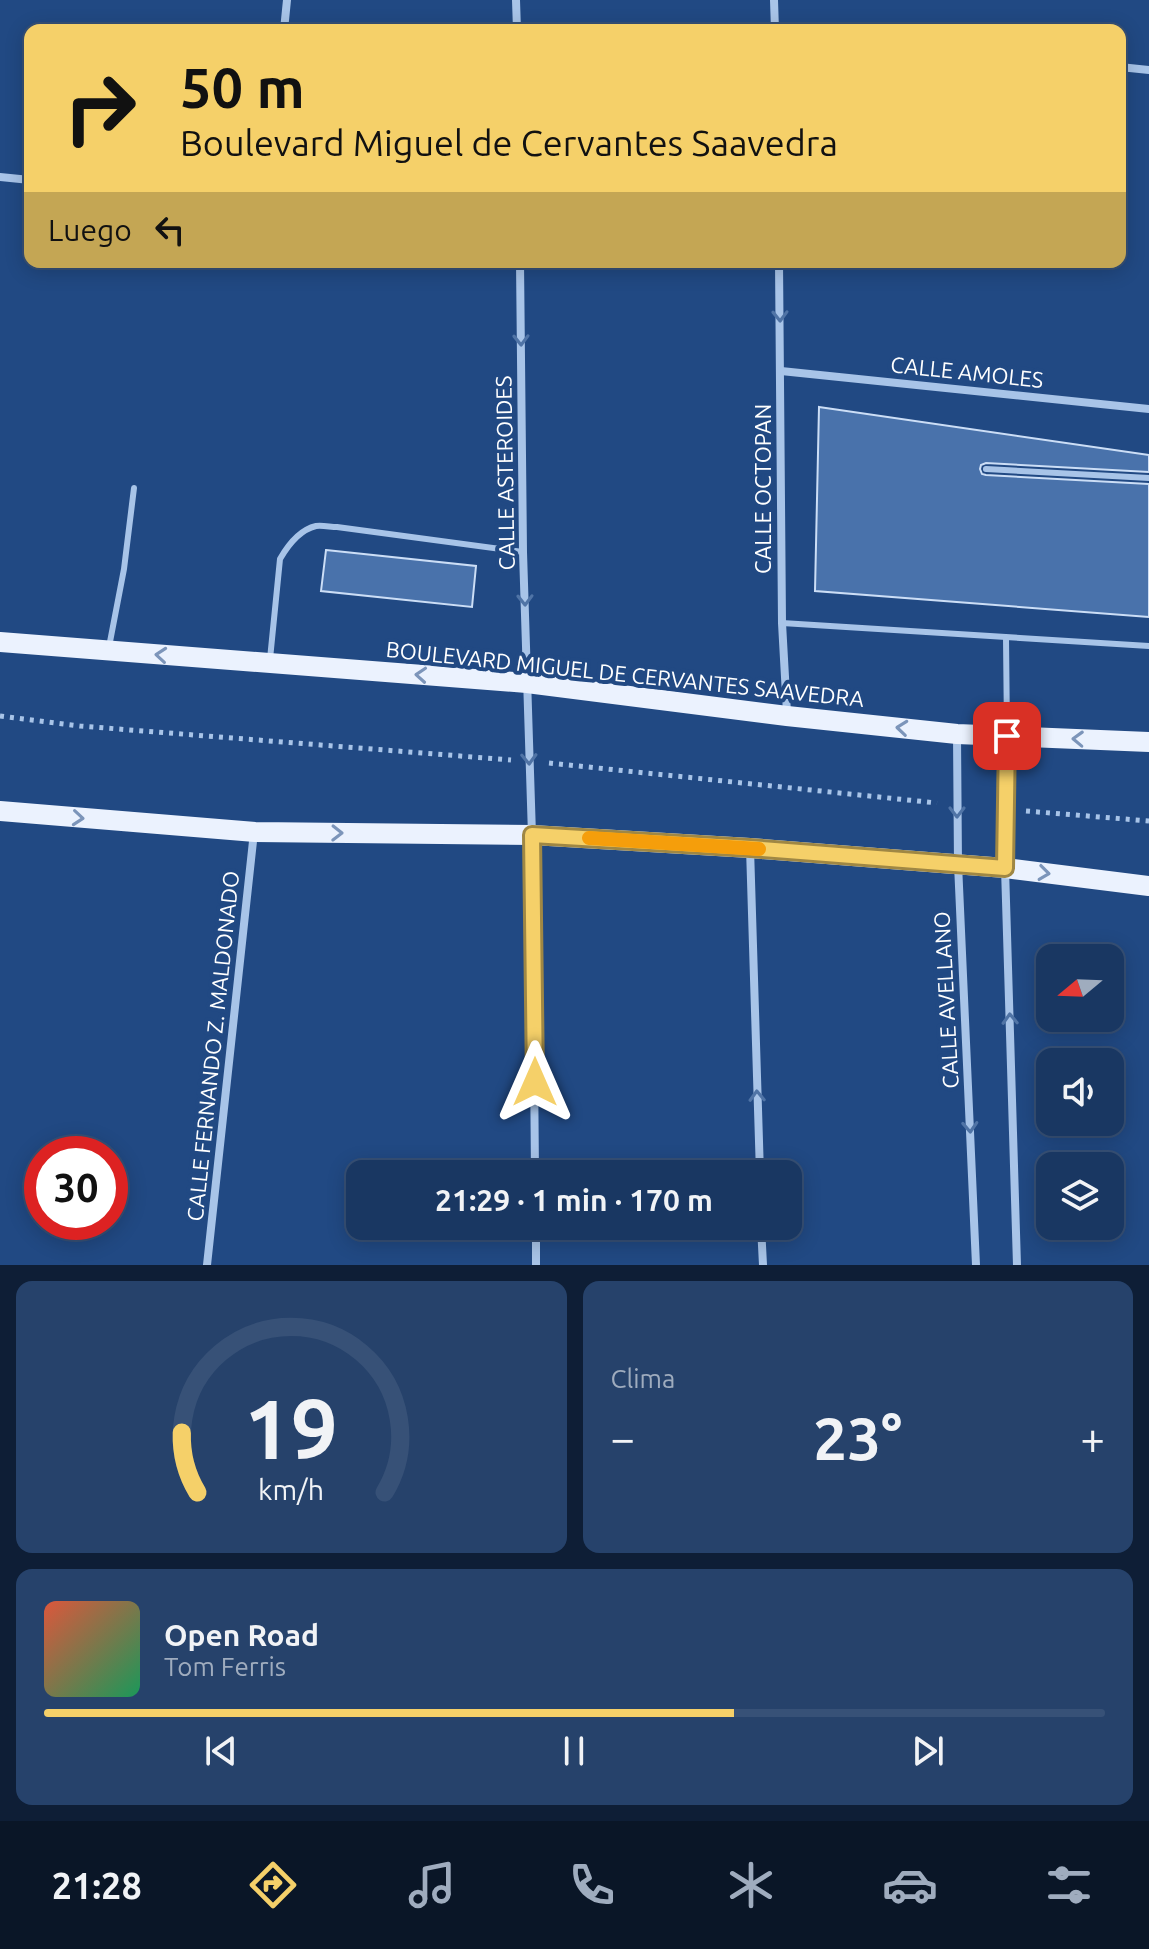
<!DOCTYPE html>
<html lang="es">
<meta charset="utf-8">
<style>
:root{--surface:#193762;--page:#26426b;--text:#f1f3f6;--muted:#9facbe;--line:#375177;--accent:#f5d069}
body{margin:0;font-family:Ubuntu,sans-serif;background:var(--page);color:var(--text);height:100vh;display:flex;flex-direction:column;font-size:30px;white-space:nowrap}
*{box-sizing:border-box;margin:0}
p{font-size:26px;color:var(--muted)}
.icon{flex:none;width:44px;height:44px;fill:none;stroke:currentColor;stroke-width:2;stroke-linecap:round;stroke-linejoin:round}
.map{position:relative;height:1265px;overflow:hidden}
.drawer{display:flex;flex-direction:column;gap:16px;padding:16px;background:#0e1e36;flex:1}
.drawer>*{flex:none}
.guide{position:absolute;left:24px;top:24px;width:1102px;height:244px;border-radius:16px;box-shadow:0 4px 20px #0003,0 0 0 2px var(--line);background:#f5d069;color:#111;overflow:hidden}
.needle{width:52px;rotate:251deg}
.buttons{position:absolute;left:1036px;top:944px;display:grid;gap:16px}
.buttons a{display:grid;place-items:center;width:88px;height:88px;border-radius:16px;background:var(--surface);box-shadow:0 4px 20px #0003,0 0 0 2px var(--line);font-size:40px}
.speed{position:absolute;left:24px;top:1136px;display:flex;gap:16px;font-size:40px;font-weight:700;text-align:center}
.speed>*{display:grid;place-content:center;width:104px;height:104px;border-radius:50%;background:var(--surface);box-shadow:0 4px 20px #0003,0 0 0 2px var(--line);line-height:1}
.speed .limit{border:12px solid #d22;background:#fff;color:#111}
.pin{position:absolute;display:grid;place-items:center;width:68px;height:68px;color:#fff;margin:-34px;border-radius:16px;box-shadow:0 4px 12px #0006}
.me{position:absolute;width:88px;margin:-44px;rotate:0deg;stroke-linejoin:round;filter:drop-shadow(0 0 6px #0008)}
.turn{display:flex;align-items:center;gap:28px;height:168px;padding:0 24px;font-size:36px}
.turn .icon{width:104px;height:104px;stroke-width:2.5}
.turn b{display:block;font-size:56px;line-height:68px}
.then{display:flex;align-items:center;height:76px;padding:0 24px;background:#0003;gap:16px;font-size:30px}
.big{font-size:60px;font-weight:700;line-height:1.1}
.drawer .widget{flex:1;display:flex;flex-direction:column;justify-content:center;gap:12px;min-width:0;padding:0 28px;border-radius:16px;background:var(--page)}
.drawer .dial{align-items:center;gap:0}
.dial svg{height:208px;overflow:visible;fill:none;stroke:var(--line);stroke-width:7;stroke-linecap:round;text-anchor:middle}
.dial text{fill:var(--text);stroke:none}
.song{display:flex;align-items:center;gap:24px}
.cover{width:96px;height:96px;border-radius:12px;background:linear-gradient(135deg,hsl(10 70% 55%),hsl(150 70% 35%))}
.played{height:8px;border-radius:4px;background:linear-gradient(90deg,var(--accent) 65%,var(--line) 65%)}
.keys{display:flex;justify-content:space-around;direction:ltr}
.heat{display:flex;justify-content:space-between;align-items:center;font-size:44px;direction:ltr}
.drawer .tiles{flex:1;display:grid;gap:16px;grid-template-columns:1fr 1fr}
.widget:last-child{grid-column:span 2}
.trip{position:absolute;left:346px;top:1160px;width:456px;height:80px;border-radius:16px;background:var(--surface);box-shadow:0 4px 20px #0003,0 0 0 2px var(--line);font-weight:700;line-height:80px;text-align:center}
.dock{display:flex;height:128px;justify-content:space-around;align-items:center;background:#0a1627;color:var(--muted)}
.dock .icon{width:56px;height:56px}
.dock .on{color:var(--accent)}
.dock b{font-size:36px;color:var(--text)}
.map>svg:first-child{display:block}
.building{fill:#4972ab;stroke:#ccdef6;stroke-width:2}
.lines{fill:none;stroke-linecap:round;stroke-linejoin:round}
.path{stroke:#a8c4e8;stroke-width:5;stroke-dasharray:4 6;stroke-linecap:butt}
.service{stroke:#a8c4e8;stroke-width:6}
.minor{stroke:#a8c4e8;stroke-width:8}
.primary{stroke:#ebf2fe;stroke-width:20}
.oneway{stroke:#5074a6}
.oneway2{stroke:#7c95ba}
.route-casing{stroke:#9f8744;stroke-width:20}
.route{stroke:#f5d069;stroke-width:14}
.slow{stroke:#f59e0b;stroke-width:14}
.labels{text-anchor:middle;stroke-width:8;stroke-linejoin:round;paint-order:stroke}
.street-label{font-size:22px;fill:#fff;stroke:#214983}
</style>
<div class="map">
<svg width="1149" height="1265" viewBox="0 0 1149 1265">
<rect width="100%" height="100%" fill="#214983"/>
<!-- building -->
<g class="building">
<polygon points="819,407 1149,455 1149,472 986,463 981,465 980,469 982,474 986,475 1149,484 1149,617 815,591"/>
<polygon points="326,550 476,566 472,607 321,591"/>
</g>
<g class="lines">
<!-- path -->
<g class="path">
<polyline points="0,716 80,726 511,760"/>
<polyline points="549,763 937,803"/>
<polyline points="1026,811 1149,821"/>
</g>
<!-- service -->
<g class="service">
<polyline points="986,469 1149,478"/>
<polyline points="782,623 1149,646"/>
<polyline points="1006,638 1007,733"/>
<polyline points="109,647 124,569 134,488"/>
<path d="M270,659L280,559C288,545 299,530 316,526C322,525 331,527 337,527L523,552"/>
</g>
<!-- minor -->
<g class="minor">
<polyline points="516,0 517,30"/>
<polyline points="774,0 775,30"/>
<polyline points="284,30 287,0"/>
<polyline points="1120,67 1149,70"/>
<polyline points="0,177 30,180"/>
<polyline points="520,262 523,552 532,835 535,1174"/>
<polyline points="779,262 782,623 787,713"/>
<polyline points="781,371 1149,409"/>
<polyline points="957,735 958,864 976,1265"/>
<polyline points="1007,738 1005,868 1017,1265"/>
<polyline points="750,848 760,1174"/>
<polyline points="536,1226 536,1265"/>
<polyline points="761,1226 763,1265"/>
<polyline points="207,1265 254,832"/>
</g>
<!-- primary -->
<g class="primary">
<polyline points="0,642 527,683 787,716 957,734 1149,742"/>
<polyline points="0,811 255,832 532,835 750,848 1005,868 1149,886"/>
</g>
</g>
<!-- one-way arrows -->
<defs><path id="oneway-chevron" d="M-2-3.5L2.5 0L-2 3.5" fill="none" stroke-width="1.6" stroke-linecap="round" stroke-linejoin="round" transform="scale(2)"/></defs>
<g class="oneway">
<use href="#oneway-chevron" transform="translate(780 316) rotate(89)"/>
<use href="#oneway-chevron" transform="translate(521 340) rotate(89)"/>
<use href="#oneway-chevron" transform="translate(525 600) rotate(89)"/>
<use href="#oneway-chevron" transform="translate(529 759) rotate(88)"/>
<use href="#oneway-chevron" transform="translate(957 812) rotate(90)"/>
<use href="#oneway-chevron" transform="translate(1010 1019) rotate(-92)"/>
<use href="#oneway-chevron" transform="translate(757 1096) rotate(-92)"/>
<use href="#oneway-chevron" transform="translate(970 1127) rotate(87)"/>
</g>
<g class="oneway2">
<use href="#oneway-chevron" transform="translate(161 655) rotate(-175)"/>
<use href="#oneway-chevron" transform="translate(421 675) rotate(-176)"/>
<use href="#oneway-chevron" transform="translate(902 728) rotate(-174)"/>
<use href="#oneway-chevron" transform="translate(1078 739) rotate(-178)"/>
<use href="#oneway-chevron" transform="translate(78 818) rotate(5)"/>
<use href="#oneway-chevron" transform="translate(337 833) rotate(1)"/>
<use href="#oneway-chevron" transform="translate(1044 873) rotate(7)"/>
</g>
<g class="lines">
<defs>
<polyline id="route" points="535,1082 532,835 750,848 1005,868 1007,736"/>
</defs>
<!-- route casing -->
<use href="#route" class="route-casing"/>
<!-- route -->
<use href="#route" class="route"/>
<!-- slow -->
<polyline class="slow" points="589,838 759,849"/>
</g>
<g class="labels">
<!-- street labels -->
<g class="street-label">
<text transform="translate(967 372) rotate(6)" y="8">CALLE AMOLES</text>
<text transform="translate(505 473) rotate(-91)" y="8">CALLE ASTEROIDES</text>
<text transform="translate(763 489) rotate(-90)" y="8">CALLE OCTOPAN</text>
<text transform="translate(625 674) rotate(6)" y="8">BOULEVARD MIGUEL DE CERVANTES SAAVEDRA</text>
<text transform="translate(946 1000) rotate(-93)" y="8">CALLE AVELLANO</text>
<text transform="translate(213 1046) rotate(-84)" y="8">CALLE FERNANDO Z. MALDONADO</text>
</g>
</g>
</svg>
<div class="buttons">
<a><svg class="needle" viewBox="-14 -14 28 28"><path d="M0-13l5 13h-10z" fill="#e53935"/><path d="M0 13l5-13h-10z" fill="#9facbe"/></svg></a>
<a><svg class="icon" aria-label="sound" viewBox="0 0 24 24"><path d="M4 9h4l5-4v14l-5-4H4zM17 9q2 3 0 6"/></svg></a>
<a><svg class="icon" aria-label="layers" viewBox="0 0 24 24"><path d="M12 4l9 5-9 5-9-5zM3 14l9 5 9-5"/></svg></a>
</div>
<div class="speed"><div class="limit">30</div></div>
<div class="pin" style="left:1007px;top:736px;background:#d93025"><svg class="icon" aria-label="arrive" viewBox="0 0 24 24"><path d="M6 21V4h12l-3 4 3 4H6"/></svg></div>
<svg class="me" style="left:535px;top:1082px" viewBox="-20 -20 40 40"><path d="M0-17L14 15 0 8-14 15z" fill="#f5d069" stroke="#fff" stroke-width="4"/></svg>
<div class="trip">21:29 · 1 min · 170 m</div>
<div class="guide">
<div class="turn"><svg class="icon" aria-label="right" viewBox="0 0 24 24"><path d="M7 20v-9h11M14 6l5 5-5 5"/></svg><div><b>50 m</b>Boulevard Miguel de Cervantes Saavedra</div></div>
<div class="then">Luego<svg class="icon" aria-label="left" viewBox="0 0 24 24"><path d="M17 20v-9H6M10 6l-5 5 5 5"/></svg></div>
</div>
</div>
<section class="drawer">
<div class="tiles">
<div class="widget dial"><svg viewBox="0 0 100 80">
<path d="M14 69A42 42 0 1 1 86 69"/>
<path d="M14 69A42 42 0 0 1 8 46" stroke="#f5d069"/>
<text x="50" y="56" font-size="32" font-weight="700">19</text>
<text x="50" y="72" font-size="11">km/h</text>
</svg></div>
<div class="widget"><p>Clima</p>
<div class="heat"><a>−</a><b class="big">23°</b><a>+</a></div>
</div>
<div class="widget">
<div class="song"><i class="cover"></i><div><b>Open Road</b><p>Tom Ferris</p></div></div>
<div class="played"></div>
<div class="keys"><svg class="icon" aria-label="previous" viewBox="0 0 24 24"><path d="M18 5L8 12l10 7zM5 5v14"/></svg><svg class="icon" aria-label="pause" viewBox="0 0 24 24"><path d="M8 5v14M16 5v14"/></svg><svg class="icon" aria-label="next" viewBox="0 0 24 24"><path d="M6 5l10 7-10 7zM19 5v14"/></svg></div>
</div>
</div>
</section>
<nav class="dock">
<b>21:28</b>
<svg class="icon on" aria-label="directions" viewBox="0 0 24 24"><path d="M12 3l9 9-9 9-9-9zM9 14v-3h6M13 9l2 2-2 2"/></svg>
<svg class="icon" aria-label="music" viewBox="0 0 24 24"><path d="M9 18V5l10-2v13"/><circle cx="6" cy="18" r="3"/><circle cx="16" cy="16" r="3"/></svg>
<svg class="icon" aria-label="phone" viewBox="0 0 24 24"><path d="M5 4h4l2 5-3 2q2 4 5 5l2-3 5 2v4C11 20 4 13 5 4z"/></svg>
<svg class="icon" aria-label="climate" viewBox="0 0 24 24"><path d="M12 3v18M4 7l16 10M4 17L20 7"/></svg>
<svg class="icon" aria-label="car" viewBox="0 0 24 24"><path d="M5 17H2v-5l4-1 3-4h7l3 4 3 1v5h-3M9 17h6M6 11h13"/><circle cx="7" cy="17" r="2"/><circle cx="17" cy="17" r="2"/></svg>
<svg class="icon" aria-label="filters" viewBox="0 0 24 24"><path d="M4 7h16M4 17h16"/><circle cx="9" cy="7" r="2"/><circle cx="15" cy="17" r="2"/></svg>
</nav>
